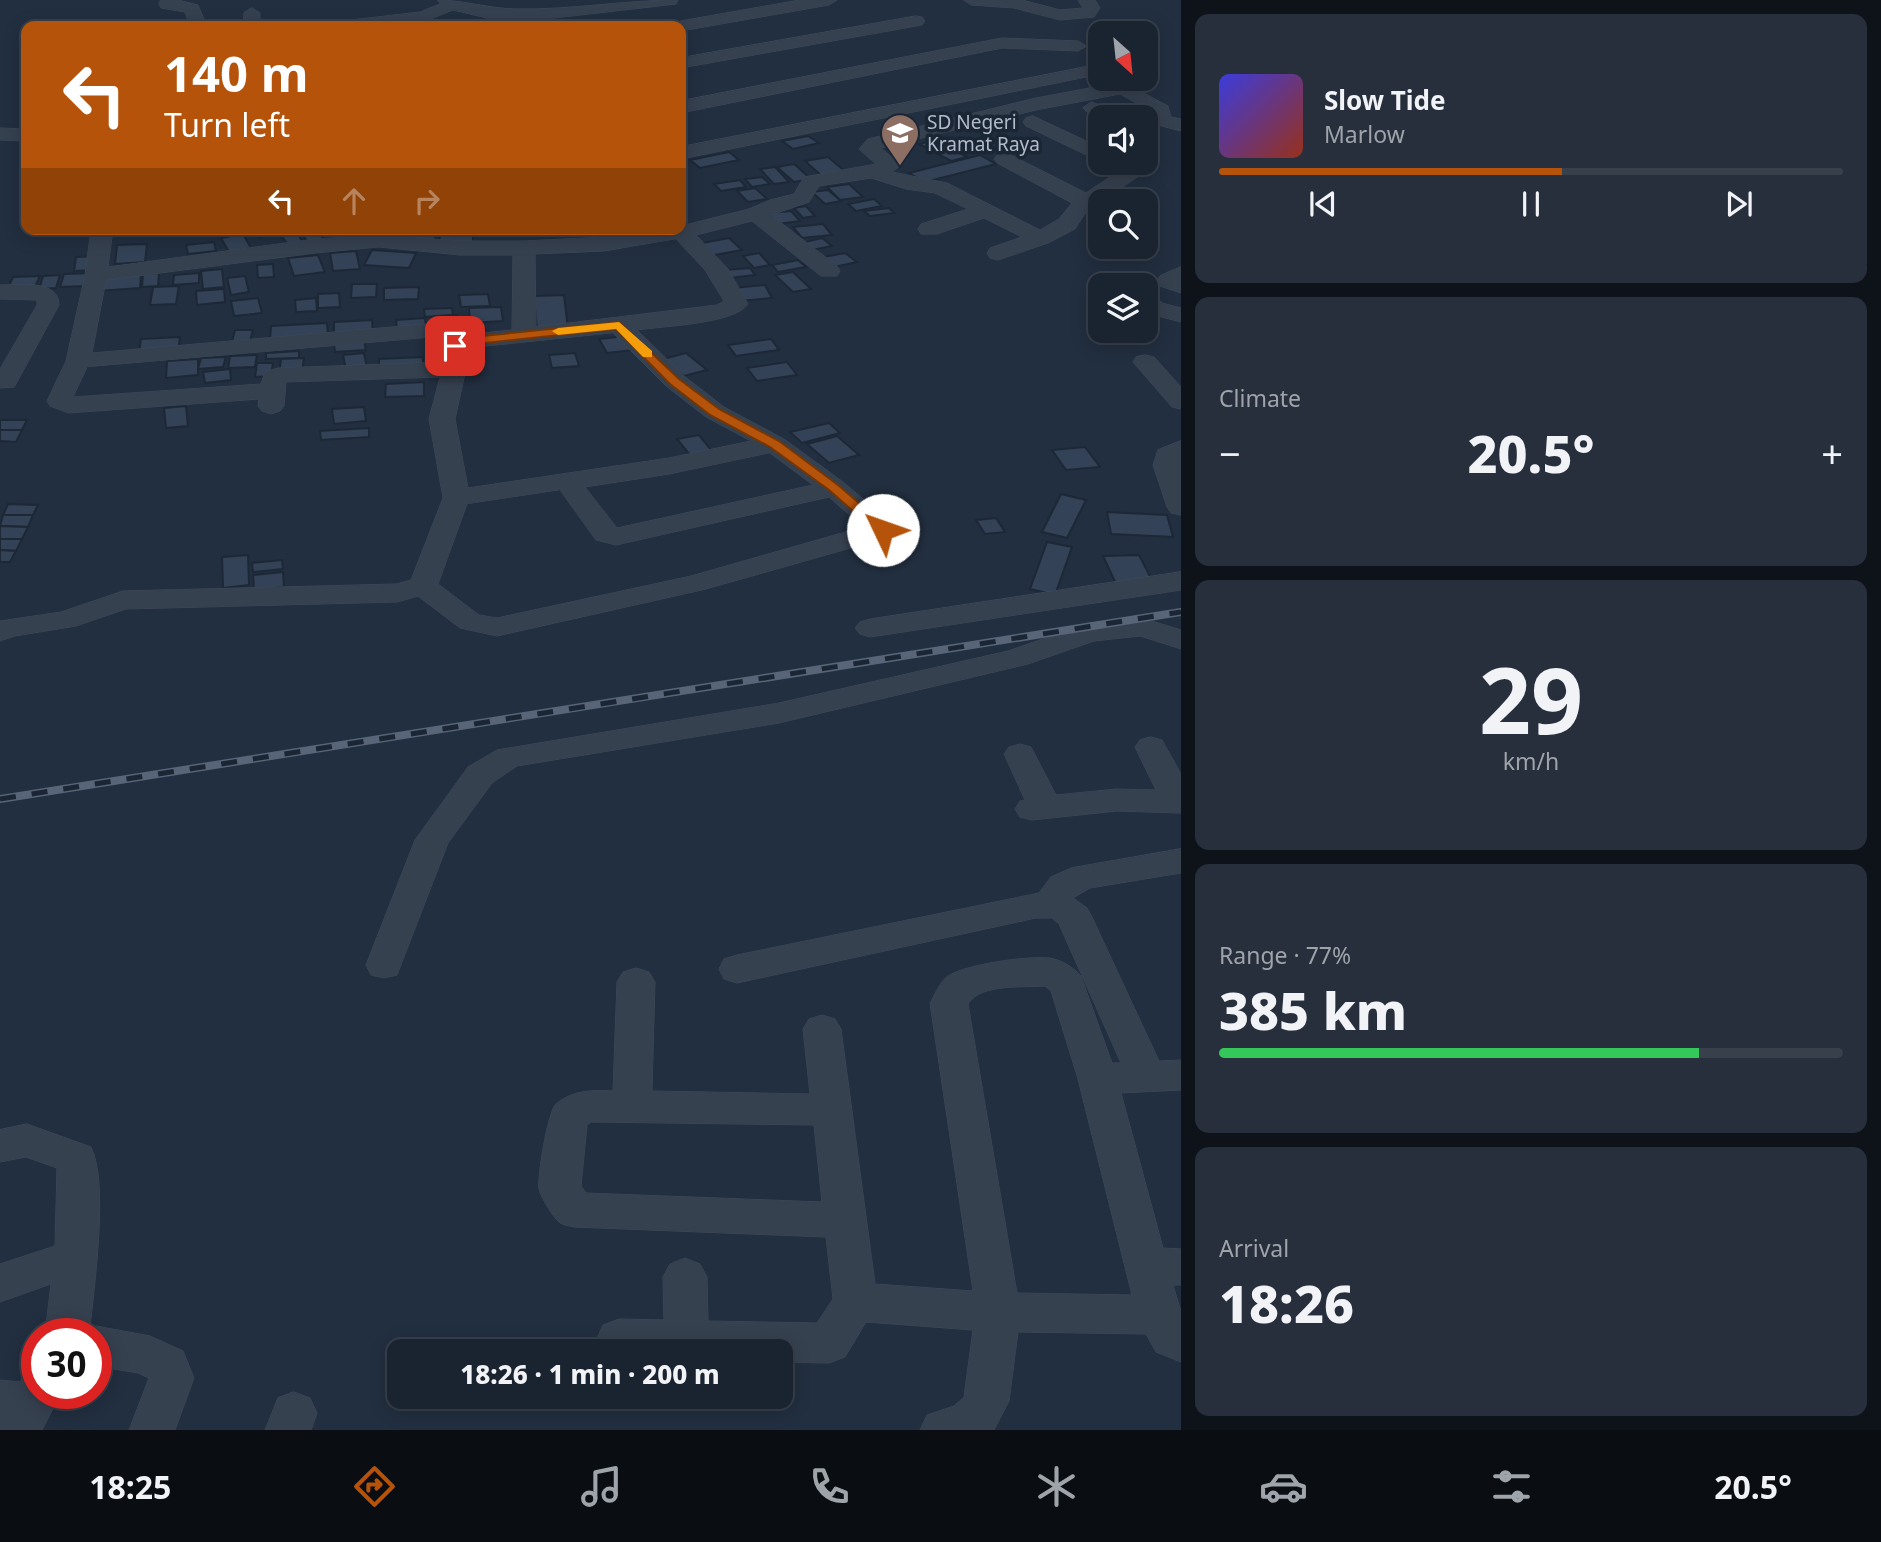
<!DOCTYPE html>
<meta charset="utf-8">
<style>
:root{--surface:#1a2330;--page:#272f3c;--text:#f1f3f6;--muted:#9fa4ab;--line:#38404c;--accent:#b45309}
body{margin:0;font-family:"Noto Sans",sans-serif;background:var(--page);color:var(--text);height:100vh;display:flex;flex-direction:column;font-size:26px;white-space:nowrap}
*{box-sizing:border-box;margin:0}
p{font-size:23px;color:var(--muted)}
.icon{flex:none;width:38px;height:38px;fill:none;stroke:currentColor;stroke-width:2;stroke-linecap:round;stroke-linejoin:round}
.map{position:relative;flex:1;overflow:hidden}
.sheet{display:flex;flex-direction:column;gap:14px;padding:14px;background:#0e131a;width:700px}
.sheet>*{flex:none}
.hud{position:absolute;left:21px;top:21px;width:665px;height:214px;border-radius:14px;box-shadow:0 4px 18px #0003,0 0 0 2px var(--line);background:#b45309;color:#fff;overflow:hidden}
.needle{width:46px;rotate:153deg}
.tools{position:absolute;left:1088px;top:21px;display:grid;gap:14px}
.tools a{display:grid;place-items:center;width:70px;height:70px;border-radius:14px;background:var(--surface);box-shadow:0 4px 18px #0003,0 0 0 2px var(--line);font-size:35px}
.speed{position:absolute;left:21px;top:1318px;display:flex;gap:14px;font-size:35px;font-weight:700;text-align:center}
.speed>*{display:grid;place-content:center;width:91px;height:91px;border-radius:50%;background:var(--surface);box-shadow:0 4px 18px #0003,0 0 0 2px var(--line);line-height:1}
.speed .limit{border:10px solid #d22;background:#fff;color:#111}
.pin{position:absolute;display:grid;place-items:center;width:60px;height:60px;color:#fff;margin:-30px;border-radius:14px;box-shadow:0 4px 10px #0006}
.me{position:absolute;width:77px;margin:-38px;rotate:312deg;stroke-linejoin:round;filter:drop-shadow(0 0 5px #0008)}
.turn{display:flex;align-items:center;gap:24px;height:147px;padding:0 28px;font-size:32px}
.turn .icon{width:91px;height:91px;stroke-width:2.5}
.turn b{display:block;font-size:49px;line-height:60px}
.lanes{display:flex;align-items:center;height:66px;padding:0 28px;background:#0003;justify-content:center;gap:35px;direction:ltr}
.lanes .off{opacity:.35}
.big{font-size:52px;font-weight:800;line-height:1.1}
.sheet .tile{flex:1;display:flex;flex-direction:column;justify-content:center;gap:10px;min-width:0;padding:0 24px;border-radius:14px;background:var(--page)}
.sheet .dial{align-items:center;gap:0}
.dial b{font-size:91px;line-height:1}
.song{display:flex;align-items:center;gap:21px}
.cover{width:84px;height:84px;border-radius:10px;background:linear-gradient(135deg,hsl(240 70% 55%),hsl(10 70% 35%))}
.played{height:7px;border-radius:4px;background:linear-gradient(90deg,var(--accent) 55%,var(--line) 55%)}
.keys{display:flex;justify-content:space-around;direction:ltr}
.heat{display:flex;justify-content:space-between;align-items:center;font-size:38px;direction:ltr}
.charge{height:10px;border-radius:5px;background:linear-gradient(90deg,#34c759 77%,var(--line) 0)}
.trip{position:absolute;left:387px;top:1339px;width:406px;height:70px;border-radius:14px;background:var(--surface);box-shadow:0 4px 18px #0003,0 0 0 2px var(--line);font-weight:800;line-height:70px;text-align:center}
.dock{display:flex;height:112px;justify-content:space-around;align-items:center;background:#0a0e13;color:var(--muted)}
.dock .icon{width:49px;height:49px}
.dock .current{color:var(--accent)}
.dock b{font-size:32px;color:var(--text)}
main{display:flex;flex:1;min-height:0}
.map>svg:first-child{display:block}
.building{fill:#334256;stroke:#1d2837;stroke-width:2}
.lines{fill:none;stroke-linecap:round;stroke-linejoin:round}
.minor-casing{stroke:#3f4a59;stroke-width:1}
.minor{fill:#364150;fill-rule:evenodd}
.rail-casing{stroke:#586477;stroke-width:8}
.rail{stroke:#1b2635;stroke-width:5;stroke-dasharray:16;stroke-linecap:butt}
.route{fill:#b45309;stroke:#753606;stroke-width:2}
.slow{fill:#f59e0b}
.labels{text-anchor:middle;stroke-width:7;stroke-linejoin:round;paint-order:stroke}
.far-poi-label{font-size:19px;fill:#b2bbcb;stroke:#1b2635;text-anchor:start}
</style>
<main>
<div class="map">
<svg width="1181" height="1430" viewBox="0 0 1181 1430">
<rect width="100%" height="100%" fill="#222f40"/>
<!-- building -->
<g class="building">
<polygon points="808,136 819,143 793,149 782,141"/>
<polygon points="936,140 967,157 951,161 919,144"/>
<polygon points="729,152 739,160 700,168 690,160"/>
<polygon points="980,155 996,164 925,182 909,173"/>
<polygon points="828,157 847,173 823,177 805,161"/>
<polygon points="794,164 811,179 794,182 777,167"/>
<polygon points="775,167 789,182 774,184 760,169"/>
<polygon points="762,177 770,184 752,187 745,179"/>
<polygon points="740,180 746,187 721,191 714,184"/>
<polygon points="849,184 863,197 840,200 827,187"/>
<polygon points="755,188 767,199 748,202 737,191"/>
<polygon points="828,190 841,201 825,204 812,192"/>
<polygon points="874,199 882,206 856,211 848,204"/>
<polygon points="806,206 815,216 803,218 794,208"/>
<polygon points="889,208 894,213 870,216 864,211"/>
<polygon points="791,211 800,221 778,224 769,213"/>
<polygon points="823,224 832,235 802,238 793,227"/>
<polygon points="254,229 277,229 280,233 259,237"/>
<polygon points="332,229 355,229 357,236 334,238"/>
<polygon points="386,229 410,229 411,238 388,240"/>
<polygon points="412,229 433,229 436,240 415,241"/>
<polygon points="317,230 324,240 308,243 301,232"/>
<polygon points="296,231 304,244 289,246 280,234"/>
<polygon points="473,233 473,245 439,245 440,234"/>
<polygon points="243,234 251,248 229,252 221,238"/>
<polygon points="729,238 742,250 709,256 697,244"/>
<polygon points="822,238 832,246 807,251 797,244"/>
<polygon points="214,242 216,251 188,254 186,245"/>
<polygon points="147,244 145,262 115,264 117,245"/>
<polygon points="372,250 416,253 409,268 364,265"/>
<polygon points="356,251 360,269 333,271 330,253"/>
<polygon points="759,253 770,265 754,268 743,256"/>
<polygon points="845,253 857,262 830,268 818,258"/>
<polygon points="318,255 325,272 294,276 288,258"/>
<polygon points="95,256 93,270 74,271 76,257"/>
<polygon points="798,260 806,267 778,272 772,265"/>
<polygon points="273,264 274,277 258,278 257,265"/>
<polygon points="750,268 755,275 729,278 724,270"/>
<polygon points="222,269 224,287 203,289 201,271"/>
<polygon points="793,272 811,289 793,292 775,275"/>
<polygon points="91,273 87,286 60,287 64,274"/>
<polygon points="159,273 158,286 142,287 143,274"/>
<polygon points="199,273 199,283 173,285 174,275"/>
<polygon points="141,274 140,288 98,291 100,277"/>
<polygon points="60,275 56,288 39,289 43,276"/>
<polygon points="40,276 34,289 7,290 13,277"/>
<polygon points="245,276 249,292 231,295 227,278"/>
<polygon points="352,284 377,284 376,297 351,298"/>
<polygon points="765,285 772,298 740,301 733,288"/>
<polygon points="179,286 176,304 150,305 153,287"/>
<polygon points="419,287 418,299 384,300 384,288"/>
<polygon points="224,289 225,302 197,305 196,291"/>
<polygon points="339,293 340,307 318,308 318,294"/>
<polygon points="488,294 490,306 461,307 459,295"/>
<polygon points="564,295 568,329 537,330 534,296"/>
<polygon points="258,298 262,313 234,316 231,301"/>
<polygon points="316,298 317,311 296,312 295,300"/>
<polygon points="501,307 503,321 470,323 469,308"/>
<polygon points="452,308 453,315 425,317 424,309"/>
<polygon points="457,315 459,325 433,327 431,317"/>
<polygon points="425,318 426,329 397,331 396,320"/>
<polygon points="372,320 373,334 334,336 334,322"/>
<polygon points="327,323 328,336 270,340 271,326"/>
<polygon points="235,330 253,330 249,345 231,345"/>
<polygon points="626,336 634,350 607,353 599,339"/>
<polygon points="180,337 178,351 139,353 141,339"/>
<polygon points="771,339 779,350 736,356 728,345"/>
<polygon points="364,341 366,350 335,352 334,343"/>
<polygon points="299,351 299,358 266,359 266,353"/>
<polygon points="364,353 367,368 346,370 343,355"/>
<polygon points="575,353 579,366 552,368 549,355"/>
<polygon points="686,353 707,370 684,376 663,359"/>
<polygon points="257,355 255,367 228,368 230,356"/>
<polygon points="226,357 223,367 198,369 201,358"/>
<polygon points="423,357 423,367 379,368 379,359"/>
<polygon points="304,358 302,373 279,374 281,359"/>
<polygon points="198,359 198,375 166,378 167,361"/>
<polygon points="787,362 797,375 757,381 747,368"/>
<polygon points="257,363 273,363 271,376 255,377"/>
<polygon points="230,369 231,380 205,383 203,372"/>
<polygon points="424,382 424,396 385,397 386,384"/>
<polygon points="186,406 188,426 166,428 164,408"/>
<polygon points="364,407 366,421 334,424 332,409"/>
<polygon points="0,420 27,420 22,430 0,430"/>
<polygon points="829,423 840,433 802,443 790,432"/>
<polygon points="369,428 369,437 321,440 320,431"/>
<polygon points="0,430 22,430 16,442 0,441"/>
<polygon points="699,435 712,451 690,455 677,439"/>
<polygon points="837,436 859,455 829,463 807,444"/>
<polygon points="1085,447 1100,467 1066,470 1052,450"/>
<polygon points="1061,494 1086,500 1067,538 1042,532"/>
<polygon points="8,504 38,505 33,515 3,515"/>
<polygon points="1107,512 1167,515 1173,537 1111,534"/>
<polygon points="3,515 33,515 28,527 0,526"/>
<polygon points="996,518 1005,532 985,534 976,520"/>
<polygon points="0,526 28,527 22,539 0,539"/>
<polygon points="0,539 22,539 16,551 0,550"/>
<polygon points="1047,542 1072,547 1055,595 1030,589"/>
<polygon points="0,550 16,551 10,562 0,562"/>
<polygon points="248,555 249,585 223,588 222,557"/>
<polygon points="1139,555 1154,584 1117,586 1103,556"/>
<polygon points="282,560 283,569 253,572 252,563"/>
<polygon points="283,572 284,587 254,590 253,575"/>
</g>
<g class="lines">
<defs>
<g id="minor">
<polygon points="161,0 178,0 198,5 207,26 190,26 185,12 161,8 159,4"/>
<path d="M438,0C464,0 490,9 517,9C571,10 624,0 678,0L676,4L554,18H487L453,10L423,22L386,26H333L342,21L420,12L440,4Z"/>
<polygon points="800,0 837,0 829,5 681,31 681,26 672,26 681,21"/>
<polygon points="964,0 1022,0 1060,10 1083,8 1078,0 1095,0 1100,8 1094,17 1060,20 1014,8 972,5"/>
<polygon points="252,8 260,13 260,26 243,26 244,13"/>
<polygon points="916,16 922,17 925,21 922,25 681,68 681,58"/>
<polygon points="1002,38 1078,41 1087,46 1078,51 1002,48 681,113 681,101"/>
<polygon points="1101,64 1101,74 681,159 681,147"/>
<path d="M1123,82L1168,106L1171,117L1181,119V131L1154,124L1152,112L1120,94L1036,110L881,148L901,165L892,172L947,183L1040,230L1059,219L1072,203L997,163L994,159L997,155H1011L1086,193L1128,165L1127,163L1146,162L1149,167L1146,171L1086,212L1075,229L1048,243L998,260L990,258L987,253L990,248L1022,237L984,218L937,234H921L918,229L921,224L968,209L935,193L906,189L871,178L819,186L809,202L771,215L837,266L840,271L837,276H821L752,221L696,235L728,269L748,304C735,324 662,326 637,330L684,376L724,407L784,439L843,482L893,524L897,530L893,536L706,589L497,636L460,628L418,596L397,602L126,609L76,626L15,636L0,641V621L61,612L123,591L396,584L411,580L443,498L429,419L440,377L286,382L284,406L280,411L271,414L262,411L258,406L259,399L69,413L50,406L47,401L66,361L85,275L91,229H113L108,267L315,239L379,235L460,241H524L604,237L657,229H681V226L749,209L770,200L794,194L804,177L876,164L859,149L868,139L1036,98ZM676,239L705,270L724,301L717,305L536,327L535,254L604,251ZM379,247L460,255H513L512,330L472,334L461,339L462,329L458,324L450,322L92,353L106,280L315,253ZM613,333L666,386L706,417L751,441L669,458L468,488L455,419L466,369L480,347ZM436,337L439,345L453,353L446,362L278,368L265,372L261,384L73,397L87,367ZM770,453L813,485L617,528L585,487L669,474ZM560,490L596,540L616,545L829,497L863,527L691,576L497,618L479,615L438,584L467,504Z"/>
<path d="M1092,102L1119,113L1122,117C1106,118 1094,121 1083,108Z"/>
<polygon points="1033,116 1101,148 1101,162 1026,126 1023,122 1026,118"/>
<polygon points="0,128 26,129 26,141 0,140"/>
<polygon points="1181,267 1181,293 1160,286 1157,281 1160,276"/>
<path d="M0,285C18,285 59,279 59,305L17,382L14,387L0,388V369L37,305V300L0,299Z"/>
<polygon points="1146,292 1154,294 1162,303 1181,308 1181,322 1146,313"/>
<polygon points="1145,355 1154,357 1181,387 1181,409 1172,407 1133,362 1136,357"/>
<polygon points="1181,441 1181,515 1171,513 1167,507 1153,465 1158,450"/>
<polygon points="1181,572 1181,590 870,637 860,634 855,628 860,622 870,619"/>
<polygon points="1142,618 1181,630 1181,649 1140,636 1094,641 1028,664 779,723 517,766 492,783 448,843 397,975 384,978 371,975 366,965 415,840 468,767 497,750 779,703 1008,651 1089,623"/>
<polygon points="1151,737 1162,740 1181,774 1181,813 1117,811 1032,820 1020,817 1015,809 1020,801 1025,800 1004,754 1009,747 1020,744 1031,747 1056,795 1117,789 1156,790 1135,747 1140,740"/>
<path d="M1181,849V873L1090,888L1073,898L1087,908L1092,917L1159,1061L1181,1060V1090L1121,1093L1163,1248L1181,1249V1285H1173L1181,1312V1362L1156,1352L1146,1334L1018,1332L1009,1401L994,1430H920L927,1415L954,1406L964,1397L973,1330L866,1322L845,1357L829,1363L780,1362V1351H602L597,1339L603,1325L619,1319L664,1320L663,1277L670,1264L685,1258L700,1264L707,1277L708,1321L817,1323L833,1299L826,1237L574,1227C570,1226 562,1225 559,1222C552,1216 541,1197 539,1189C537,1177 548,1111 556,1104C573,1090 592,1090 613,1091L617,982L623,972L636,968L649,972L655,982L652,1091L810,1094L803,1029L809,1019L822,1015L835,1019L841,1029L875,1284L973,1291L930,1003C935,995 940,981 948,976C967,964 1026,956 1049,958C1062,960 1073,967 1081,976L1112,1063H1121L1059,924L1052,918H1036L737,983L724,979L719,969L724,959L737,955L1039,893L1051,877L1071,868ZM1045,986L1051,991L1078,1079L1132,1295L1017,1293L968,1004C981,983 1023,988 1045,986ZM592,1122L814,1125L822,1202L586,1193L581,1186L587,1125Z"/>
<path d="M27,1124L91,1147C109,1183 94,1286 90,1328L96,1326L150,1336L183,1351L194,1378L175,1430H129L149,1378L138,1373L96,1366V1334H45L51,1284L0,1302V1264L55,1246L57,1168L26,1157L0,1162V1130Z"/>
<polygon points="37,1373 37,1393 61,1393 42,1430 0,1430 0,1380 20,1382 22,1378"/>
<polygon points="294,1392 310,1398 317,1413 311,1430 265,1430 278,1398"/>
</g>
</defs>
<!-- minor casing -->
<use href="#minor" class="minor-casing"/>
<!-- minor -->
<use href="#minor" class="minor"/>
<defs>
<polyline id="rail" points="0,799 1181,612"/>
</defs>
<!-- rail casing -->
<use href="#rail" class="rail-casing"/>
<!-- rail -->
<use href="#rail" class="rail"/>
</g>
<!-- route -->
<polygon class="route" points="619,322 679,379 719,409 779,441 838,485 887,527 887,533 878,533 829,490 770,447 710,415 670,384 616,329 476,344 468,352 449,346 455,343 464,344 472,337"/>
<!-- slow -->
<polygon class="slow" points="619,322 652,351 652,357 643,357 616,329 558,335 552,331 558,328"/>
<!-- icons -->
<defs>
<symbol id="school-pin" viewBox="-11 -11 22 30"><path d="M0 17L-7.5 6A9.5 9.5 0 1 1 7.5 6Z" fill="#8d6e63" stroke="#1b2635"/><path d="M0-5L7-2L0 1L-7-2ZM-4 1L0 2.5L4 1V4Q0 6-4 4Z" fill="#fff"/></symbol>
</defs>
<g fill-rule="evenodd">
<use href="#school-pin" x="878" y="111" width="44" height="60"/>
</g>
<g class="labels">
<!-- far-poi labels -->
<g class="far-poi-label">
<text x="927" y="129">SD Negeri<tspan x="927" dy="22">Kramat Raya</tspan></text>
</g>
</g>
</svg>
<div class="tools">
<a><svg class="needle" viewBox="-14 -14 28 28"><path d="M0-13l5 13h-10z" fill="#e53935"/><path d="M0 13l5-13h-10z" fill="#9fa4ab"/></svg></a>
<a><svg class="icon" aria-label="sound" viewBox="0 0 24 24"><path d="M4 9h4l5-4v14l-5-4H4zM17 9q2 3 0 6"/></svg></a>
<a><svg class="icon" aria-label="search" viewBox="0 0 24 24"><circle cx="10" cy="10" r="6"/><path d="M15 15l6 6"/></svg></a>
<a><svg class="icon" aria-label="layers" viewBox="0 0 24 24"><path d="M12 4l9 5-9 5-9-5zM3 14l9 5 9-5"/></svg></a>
</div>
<div class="speed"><div class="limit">30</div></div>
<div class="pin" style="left:455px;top:346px;background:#d93025"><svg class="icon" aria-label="arrive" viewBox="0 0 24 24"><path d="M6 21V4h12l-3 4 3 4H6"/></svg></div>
<svg class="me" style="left:883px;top:530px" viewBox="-20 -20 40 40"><circle r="19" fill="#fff"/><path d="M0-13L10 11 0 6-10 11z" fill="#b45309"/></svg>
<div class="trip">18:26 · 1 min · 200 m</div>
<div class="hud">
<div class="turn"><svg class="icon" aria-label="left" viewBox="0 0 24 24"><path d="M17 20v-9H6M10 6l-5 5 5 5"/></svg><div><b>140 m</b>Turn left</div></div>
<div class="lanes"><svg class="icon" aria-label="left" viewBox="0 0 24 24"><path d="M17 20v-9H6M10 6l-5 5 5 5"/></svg><svg class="icon off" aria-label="ahead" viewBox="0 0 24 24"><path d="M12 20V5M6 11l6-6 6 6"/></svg><svg class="icon off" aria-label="right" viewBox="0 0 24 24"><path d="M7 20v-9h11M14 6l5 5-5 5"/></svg></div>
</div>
</div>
<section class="sheet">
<div class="tile">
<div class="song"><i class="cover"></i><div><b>Slow Tide</b><p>Marlow</p></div></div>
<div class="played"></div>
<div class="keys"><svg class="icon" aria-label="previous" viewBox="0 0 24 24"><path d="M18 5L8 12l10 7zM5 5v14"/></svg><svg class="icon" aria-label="pause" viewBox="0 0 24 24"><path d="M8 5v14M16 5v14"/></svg><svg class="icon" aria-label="next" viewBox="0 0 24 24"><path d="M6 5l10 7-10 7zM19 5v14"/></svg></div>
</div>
<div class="tile"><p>Climate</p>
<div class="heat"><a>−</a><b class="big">20.5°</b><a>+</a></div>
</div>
<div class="tile dial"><b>29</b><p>km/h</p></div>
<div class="tile"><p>Range · 77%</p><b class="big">385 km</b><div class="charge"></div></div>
<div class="tile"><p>Arrival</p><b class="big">18:26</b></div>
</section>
</main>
<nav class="dock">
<b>18:25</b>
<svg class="icon current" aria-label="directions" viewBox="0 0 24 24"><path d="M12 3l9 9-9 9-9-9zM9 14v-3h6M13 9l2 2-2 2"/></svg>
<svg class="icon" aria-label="music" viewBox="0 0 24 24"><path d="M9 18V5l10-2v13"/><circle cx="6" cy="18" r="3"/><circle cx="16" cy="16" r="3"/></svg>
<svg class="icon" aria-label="phone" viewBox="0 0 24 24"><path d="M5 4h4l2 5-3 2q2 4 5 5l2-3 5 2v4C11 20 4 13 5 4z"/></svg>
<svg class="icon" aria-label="climate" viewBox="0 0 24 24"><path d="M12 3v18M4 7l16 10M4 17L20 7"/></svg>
<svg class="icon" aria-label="car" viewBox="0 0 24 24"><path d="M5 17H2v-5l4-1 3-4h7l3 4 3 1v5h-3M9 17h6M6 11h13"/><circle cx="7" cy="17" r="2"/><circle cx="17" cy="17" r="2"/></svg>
<svg class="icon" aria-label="filters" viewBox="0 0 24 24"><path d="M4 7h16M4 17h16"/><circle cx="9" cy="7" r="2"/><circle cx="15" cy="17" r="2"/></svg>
<b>20.5°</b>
</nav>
